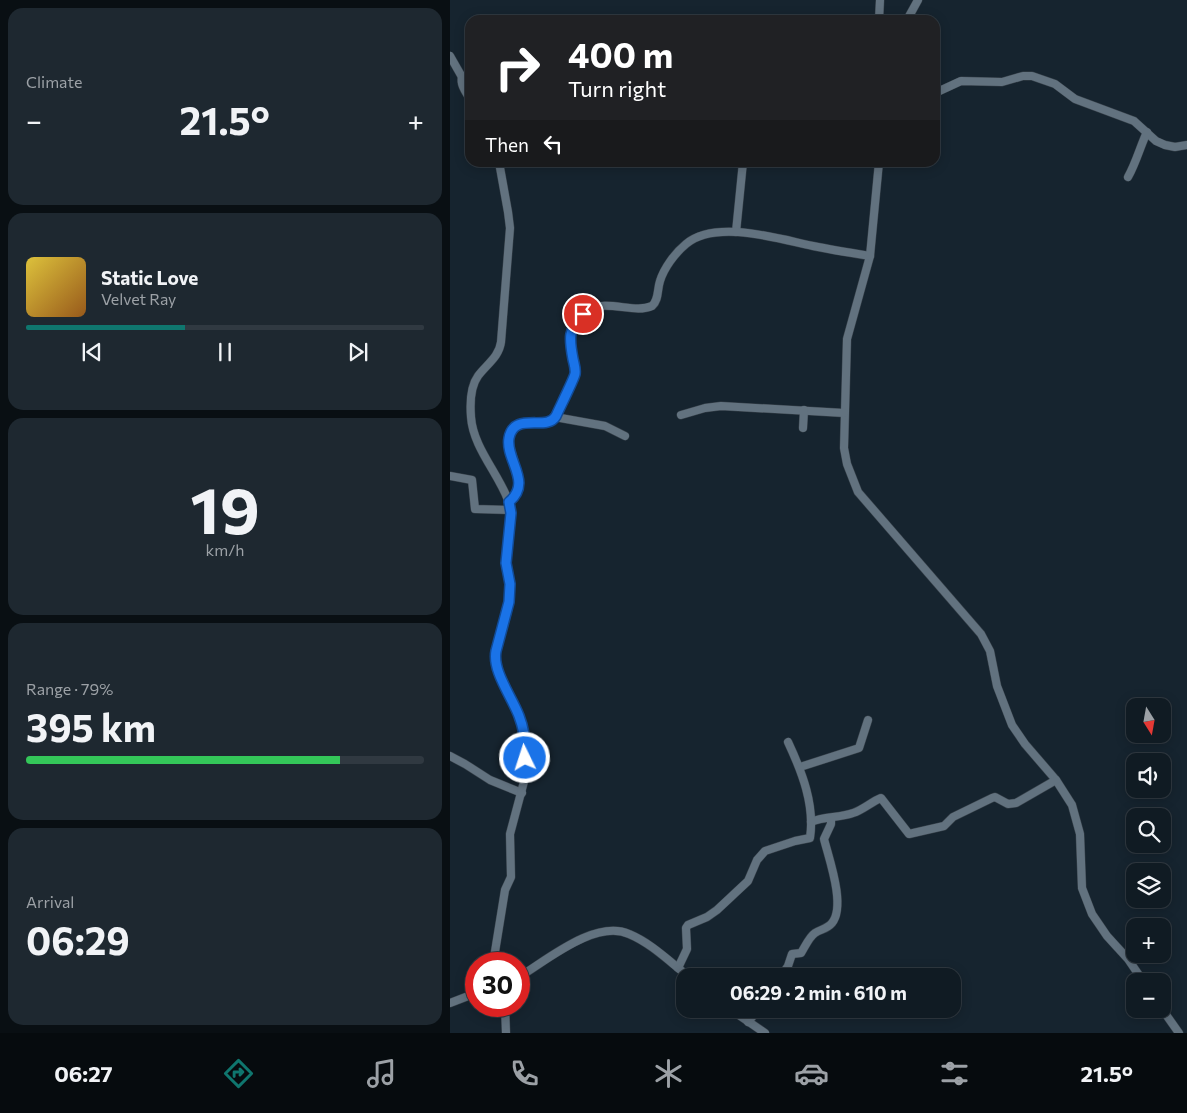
<!DOCTYPE html>
<meta charset="utf-8">
<style>
:root{--surface:#101b23;--page:#1e2830;--text:#f1f3f6;--muted:#9ca1a6;--line:#303941;--accent:#0f766e}
body{margin:0;font-family:Commissioner,sans-serif;background:var(--page);color:var(--text);height:100vh;display:flex;flex-direction:column;font-size:19px;white-space:nowrap}
*{box-sizing:border-box;margin:0}
p{font-size:16px;color:var(--muted)}
.icon{flex:none;width:28px;height:28px;fill:none;stroke:currentColor;stroke-width:2;stroke-linecap:round;stroke-linejoin:round}
.map{position:relative;flex:1;overflow:hidden}
.drawer{display:flex;flex-direction:column;gap:8px;padding:8px;background:#090f13;width:450px}
.drawer>*{flex:none}
.guide{position:absolute;left:15px;top:15px;width:475px;height:152px;border-radius:15px;box-shadow:0 2px 12px #0003,0 0 0 1px var(--line);background:#202124;color:#fff;overflow:hidden}
.needle{width:32px;rotate:169deg}
.buttons{position:absolute;left:676px;top:698px;display:grid;gap:10px}
.buttons a{display:grid;place-items:center;width:45px;height:45px;border-radius:10px;background:var(--surface);box-shadow:0 2px 12px #0003,0 0 0 1px var(--line);font-size:25px}
.speed{position:absolute;left:15px;top:952px;display:flex;gap:10px;font-size:25px;font-weight:700;text-align:center}
.speed>*{display:grid;place-content:center;width:65px;height:65px;border-radius:50%;background:var(--surface);box-shadow:0 2px 12px #0003,0 0 0 1px var(--line);line-height:1}
.speed .limit{border:8px solid #d22;background:#fff;color:#111}
.pin{position:absolute;display:grid;place-items:center;width:42px;height:42px;color:#fff;margin:-21px;border:2px solid #fff;border-radius:50%;box-shadow:0 1px 5px #0007}
.me{position:absolute;width:55px;margin:-28px;rotate:356deg;stroke-linejoin:round;filter:drop-shadow(0 0 4px #0008)}
.turn{display:flex;align-items:center;gap:18px;height:105px;padding:0 20px;font-size:22px}
.turn .icon{width:65px;height:65px;stroke-width:2.5}
.turn b{display:block;font-size:35px;line-height:42px}
.then{display:flex;align-items:center;height:48px;padding:0 20px;background:#0003;gap:10px;font-size:19px}
.big{font-size:38px;font-weight:700;line-height:1.1}
.drawer .tile{flex:1;display:flex;flex-direction:column;justify-content:center;gap:8px;min-width:0;padding:0 18px;border-radius:15px;background:var(--page)}
.drawer .dial{align-items:center;gap:0}
.dial b{font-size:65px;line-height:1}
.song{display:flex;align-items:center;gap:15px}
.cover{width:60px;height:60px;border-radius:8px;background:linear-gradient(135deg,hsl(50 70% 55%),hsl(30 70% 35%))}
.played{height:5px;border-radius:2px;background:linear-gradient(90deg,var(--accent) 40%,var(--line) 40%)}
.keys{display:flex;justify-content:space-around;direction:ltr}
.heat{display:flex;justify-content:space-between;align-items:center;font-size:28px;direction:ltr}
.charge{height:8px;border-radius:4px;background:linear-gradient(90deg,#34c759 79%,var(--line) 0)}
.trip{position:absolute;left:226px;top:968px;width:285px;height:50px;border-radius:15px;background:var(--surface);box-shadow:0 2px 12px #0003,0 0 0 1px var(--line);font-weight:700;line-height:50px;text-align:center}
.tab-bar{display:flex;height:80px;justify-content:space-around;align-items:center;background:#060b0e;color:var(--muted)}
.tab-bar .icon{width:35px;height:35px}
.tab-bar .selected{color:var(--accent)}
.tab-bar b{font-size:22px;color:var(--text)}
main{display:flex;flex:1;min-height:0}
.map>svg:first-child{display:block}
.lines{fill:none;stroke-linecap:round;stroke-linejoin:round}
.minor-casing{stroke:#38424b;stroke-width:9}
.minor{stroke:#62727f;stroke-width:8}
.route-casing{stroke:#114b97;stroke-width:12}
.route{stroke:#1a73e8;stroke-width:9}
</style>
<main>
<section class="drawer">
<div class="tile"><p>Climate</p>
<div class="heat"><a>−</a><b class="big">21.5°</b><a>+</a></div>
</div>
<div class="tile">
<div class="song"><i class="cover"></i><div><b>Static Love</b><p>Velvet Ray</p></div></div>
<div class="played"></div>
<div class="keys"><svg class="icon" aria-label="previous" viewBox="0 0 24 24"><path d="M18 5L8 12l10 7zM5 5v14"/></svg><svg class="icon" aria-label="pause" viewBox="0 0 24 24"><path d="M8 5v14M16 5v14"/></svg><svg class="icon" aria-label="next" viewBox="0 0 24 24"><path d="M6 5l10 7-10 7zM19 5v14"/></svg></div>
</div>
<div class="tile dial"><b>19</b><p>km/h</p></div>
<div class="tile"><p>Range · 79%</p><b class="big">395 km</b><div class="charge"></div></div>
<div class="tile"><p>Arrival</p><b class="big">06:29</b></div>
</section>
<div class="map">
<svg width="737" height="1033" viewBox="0 0 737 1033">
<rect width="100%" height="100%" fill="#16242f"/>
<g class="lines">
<defs>
<g id="minor">
<polyline points="429,20 430,0"/>
<polyline points="457,20 468,0"/>
<polyline points="0,56 12,77"/>
<path d="M20,74L12,77C10,85 16,92 20,99"/>
<polyline points="485,93 511,81 552,82 573,76 582,76 605,84 625,99 684,121 706,141 715,145 725,147 737,145"/>
<polyline points="429,162 420,256 397,339 394,448 397,464 408,492 531,634 540,651 547,686 562,725 575,744 606,780 622,805 630,834 632,888 642,914 657,936 678,959 693,981"/>
<path d="M678,177C686,163 690,147 697,132"/>
<polyline points="286,232 293,162"/>
<polyline points="231,415 255,408 271,406 394,413"/>
<polyline points="105,417 155,426 175,436"/>
<polyline points="353,428 354,410"/>
<polyline points="0,476 22,480 25,509 61,510"/>
<path d="M59,501C77,486 63,460 58,440C65,412 87,430 102,420C109,416 115,394 119,386C122,382 125,377 125,372C126,353 114,343 125,324C128,319 133,313 138,310C157,299 184,314 202,306C209,300 207,290 210,281C214,268 225,253 236,244C266,219 329,239 363,246C382,250 401,253 420,256"/>
<polyline points="0,756 15,764 40,780 72,793"/>
<polyline points="350,767 409,748 418,720"/>
<path d="M361,822C374,816 389,818 403,813C413,810 421,802 431,798L459,834L494,826L503,817L542,798L545,797L558,804L566,803L606,780"/>
<path d="M43,964L55,890L61,877L60,834L76,774L75,745L70,718L48,669L45,659L46,651C52,630 62,606 60,584C60,575 56,566 56,557C58,538 65,519 58,500C48,473 23,447 21,417C20,404 20,387 28,376C37,364 49,357 51,342L60,228L58,212L49,162"/>
<path d="M228,968L237,949L236,928L238,925L257,917L267,910L298,881L307,860L315,851L345,841L360,838C365,805 352,772 338,742"/>
<path d="M331,976L338,966L342,954L351,953C355,947 359,937 365,933C371,929 377,929 382,923C396,906 379,859 374,839L381,824V818"/>
<path d="M69,977C96,961 145,919 179,934C201,943 220,962 238,976"/>
<polyline points="0,1003 26,993"/>
<polyline points="55,1006 56,1033"/>
<polyline points="280,1009 315,1033"/>
<polyline points="712,1009 729,1033"/>
<polyline points="298,1022 309,1009"/>
</g>
</defs>
<!-- minor casing -->
<use href="#minor" class="minor-casing"/>
<!-- minor -->
<use href="#minor" class="minor"/>
</g>
<g class="lines">
<defs>
<path id="route" d="M75,758C76,744 74,729 69,716C62,697 42,671 46,651L59,602L60,584L56,563L61,513L59,502C83,482 55,460 59,438C64,411 97,432 106,416C109,409 124,379 125,374C126,369 124,364 123,359C119,338 118,330 133,314"/>
</defs>
<!-- route casing -->
<use href="#route" class="route-casing"/>
<!-- route -->
<use href="#route" class="route"/>
</g>
</svg>
<div class="buttons">
<a><svg class="needle" viewBox="-14 -14 28 28"><path d="M0-13l5 13h-10z" fill="#e53935"/><path d="M0 13l5-13h-10z" fill="#9ca1a6"/></svg></a>
<a><svg class="icon" aria-label="sound" viewBox="0 0 24 24"><path d="M4 9h4l5-4v14l-5-4H4zM17 9q2 3 0 6"/></svg></a>
<a><svg class="icon" aria-label="search" viewBox="0 0 24 24"><circle cx="10" cy="10" r="6"/><path d="M15 15l6 6"/></svg></a>
<a><svg class="icon" aria-label="layers" viewBox="0 0 24 24"><path d="M12 4l9 5-9 5-9-5zM3 14l9 5 9-5"/></svg></a>
<a>+</a>
<a>−</a>
</div>
<div class="speed"><div class="limit">30</div></div>
<div class="pin" style="left:133px;top:314px;background:#d93025"><svg class="icon" aria-label="arrive" viewBox="0 0 24 24"><path d="M6 21V4h12l-3 4 3 4H6"/></svg></div>
<svg class="me" style="left:75px;top:758px" viewBox="-20 -20 40 40"><circle r="17" fill="#1a73e8" stroke="#fff" stroke-width="3"/><path d="M0-11L8 9 0 5-8 9z" fill="#fff"/></svg>
<div class="trip">06:29 · 2 min · 610 m</div>
<div class="guide">
<div class="turn"><svg class="icon" aria-label="right" viewBox="0 0 24 24"><path d="M7 20v-9h11M14 6l5 5-5 5"/></svg><div><b>400 m</b>Turn right</div></div>
<div class="then">Then<svg class="icon" aria-label="left" viewBox="0 0 24 24"><path d="M17 20v-9H6M10 6l-5 5 5 5"/></svg></div>
</div>
</div>
</main>
<nav class="tab-bar">
<b>06:27</b>
<svg class="icon selected" aria-label="directions" viewBox="0 0 24 24"><path d="M12 3l9 9-9 9-9-9zM9 14v-3h6M13 9l2 2-2 2"/></svg>
<svg class="icon" aria-label="music" viewBox="0 0 24 24"><path d="M9 18V5l10-2v13"/><circle cx="6" cy="18" r="3"/><circle cx="16" cy="16" r="3"/></svg>
<svg class="icon" aria-label="phone" viewBox="0 0 24 24"><path d="M5 4h4l2 5-3 2q2 4 5 5l2-3 5 2v4C11 20 4 13 5 4z"/></svg>
<svg class="icon" aria-label="climate" viewBox="0 0 24 24"><path d="M12 3v18M4 7l16 10M4 17L20 7"/></svg>
<svg class="icon" aria-label="car" viewBox="0 0 24 24"><path d="M5 17H2v-5l4-1 3-4h7l3 4 3 1v5h-3M9 17h6M6 11h13"/><circle cx="7" cy="17" r="2"/><circle cx="17" cy="17" r="2"/></svg>
<svg class="icon" aria-label="filters" viewBox="0 0 24 24"><path d="M4 7h16M4 17h16"/><circle cx="9" cy="7" r="2"/><circle cx="15" cy="17" r="2"/></svg>
<b>21.5°</b>
</nav>
